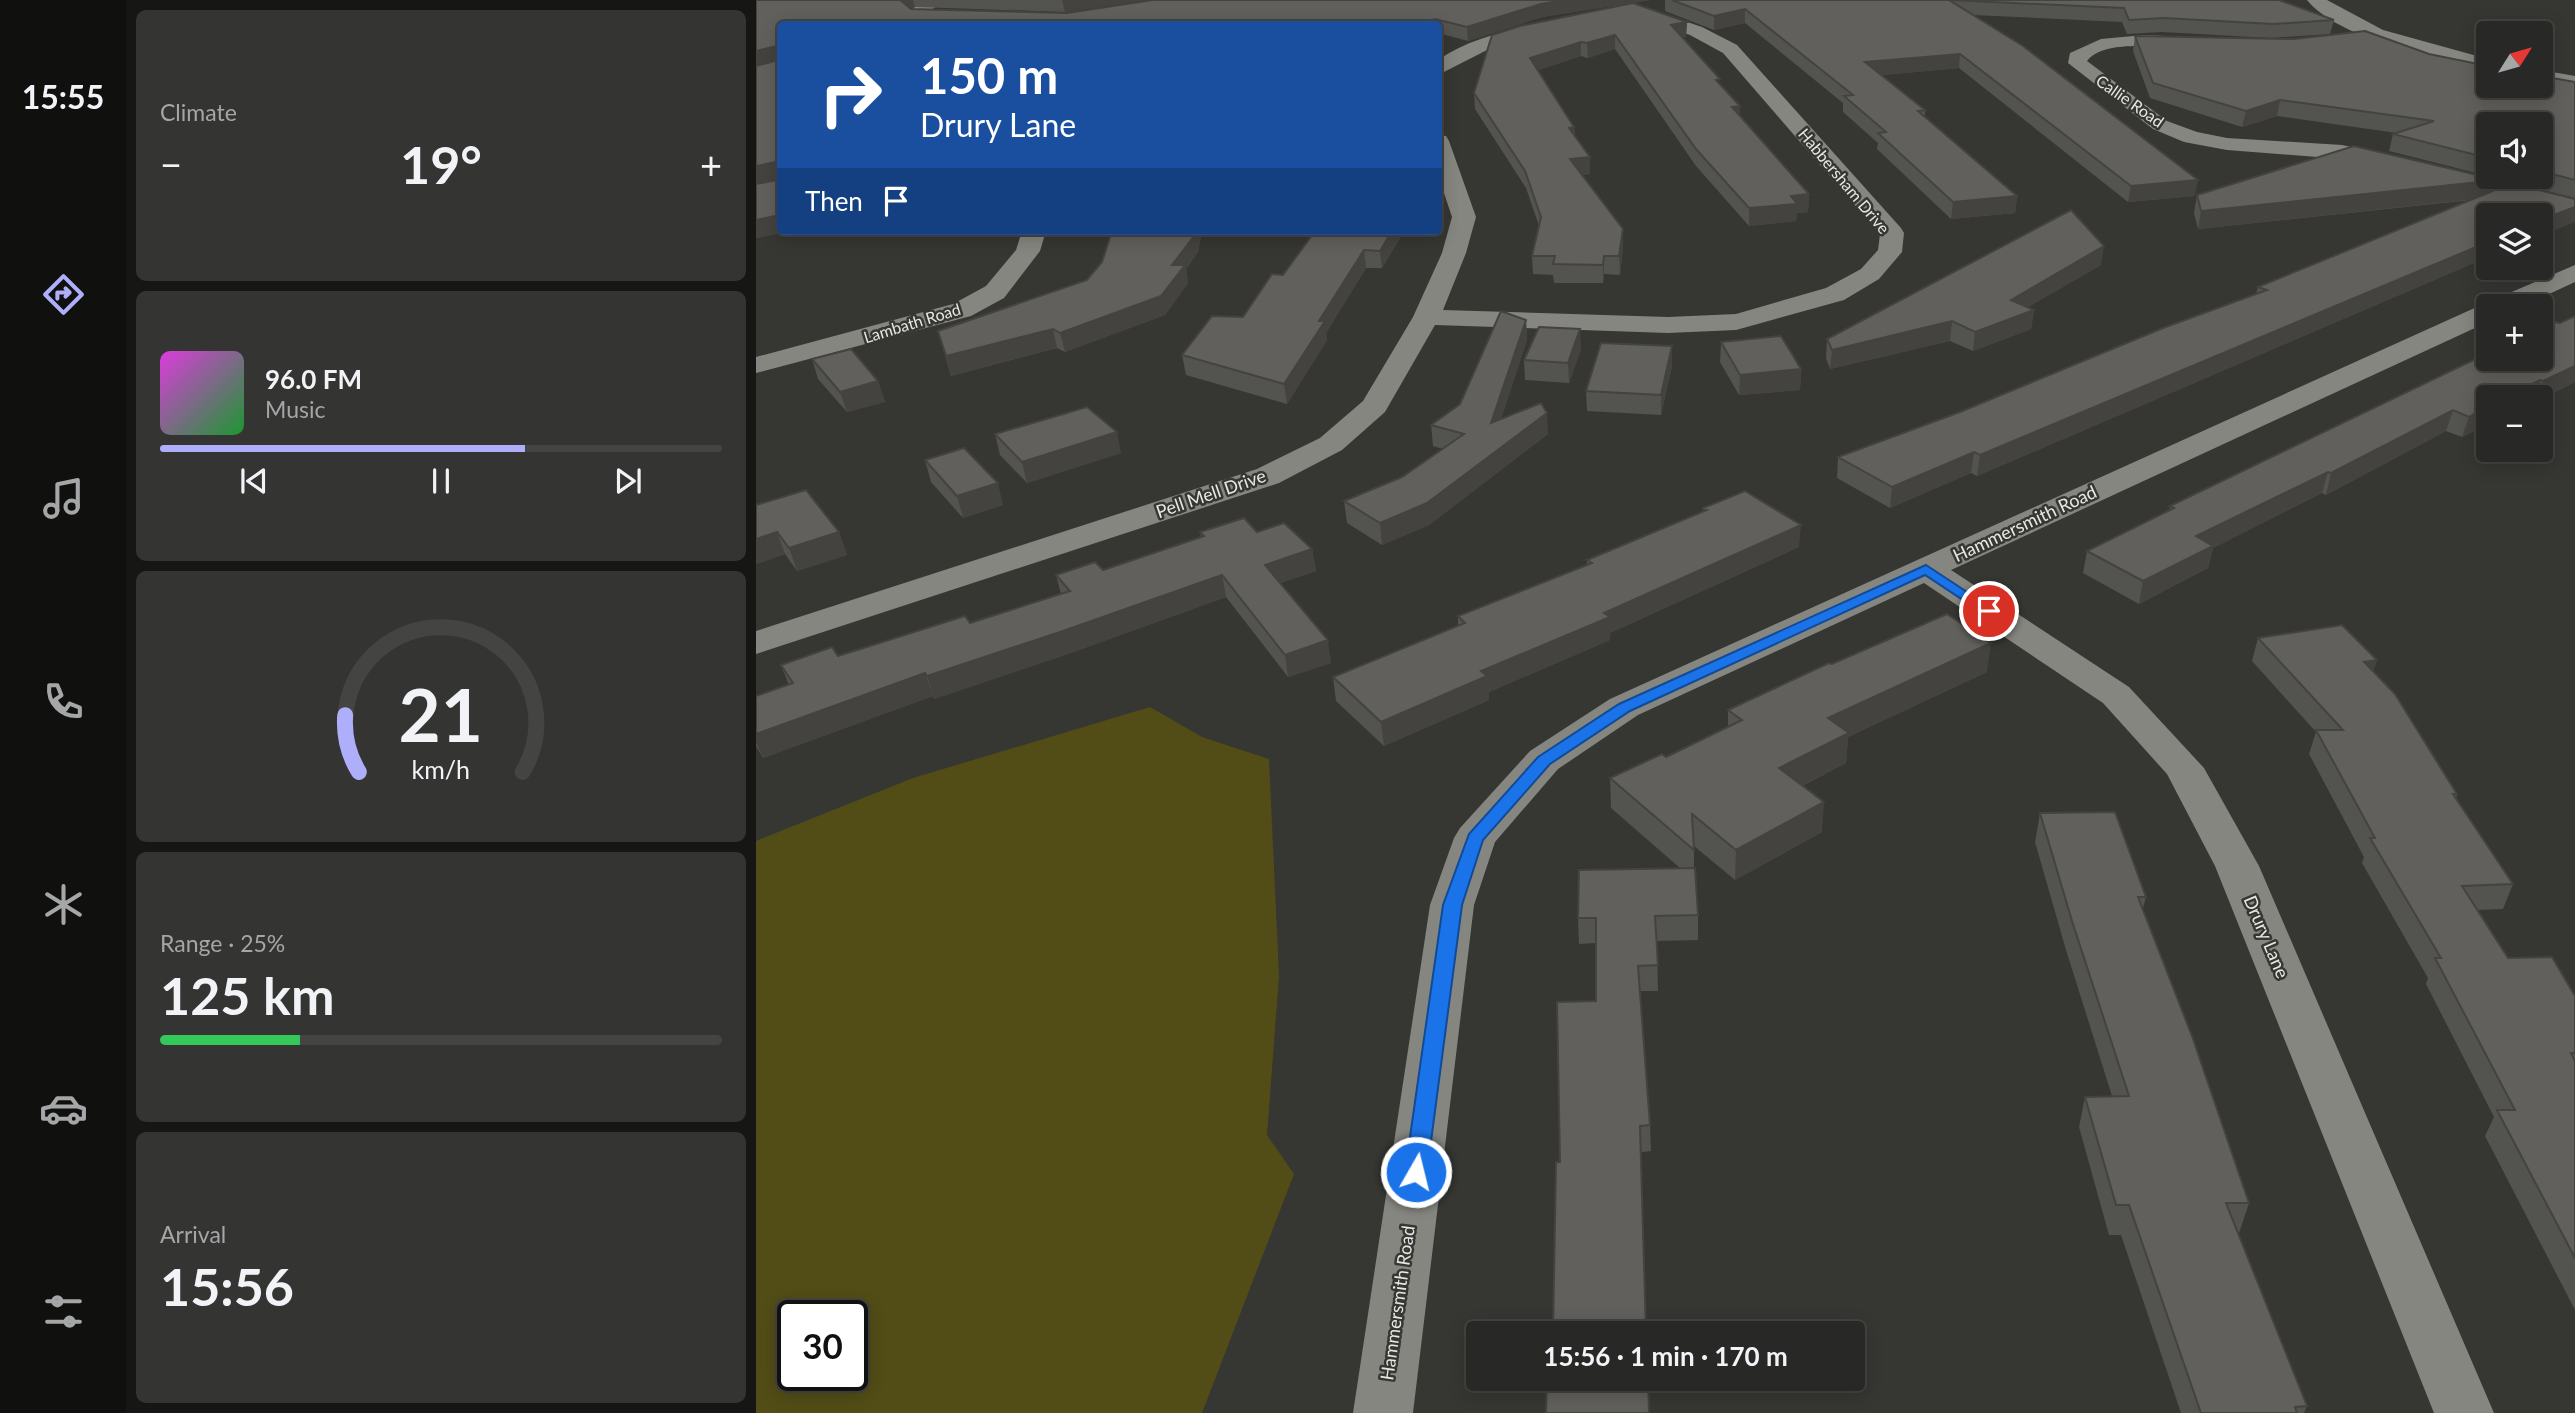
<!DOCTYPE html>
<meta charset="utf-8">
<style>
:root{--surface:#282826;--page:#343432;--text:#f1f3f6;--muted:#a5a6a7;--line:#444443;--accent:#afaefa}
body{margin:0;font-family:Lato,sans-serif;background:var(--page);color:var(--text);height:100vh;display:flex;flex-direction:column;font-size:26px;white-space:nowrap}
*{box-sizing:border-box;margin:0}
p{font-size:23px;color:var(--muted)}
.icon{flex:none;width:38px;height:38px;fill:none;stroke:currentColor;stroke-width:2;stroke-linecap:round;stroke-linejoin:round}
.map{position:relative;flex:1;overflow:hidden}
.side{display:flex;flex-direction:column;gap:10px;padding:10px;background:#161615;width:630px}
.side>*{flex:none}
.guide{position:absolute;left:21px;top:21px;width:665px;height:214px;border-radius:7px;box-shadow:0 4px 18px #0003,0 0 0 2px var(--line);background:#1a4fa0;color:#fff;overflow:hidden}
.needle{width:46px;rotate:53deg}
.fabs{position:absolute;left:1720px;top:21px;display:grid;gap:14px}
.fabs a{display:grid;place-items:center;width:77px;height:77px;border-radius:7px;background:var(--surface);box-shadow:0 4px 18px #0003,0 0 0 2px var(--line);font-size:35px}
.speed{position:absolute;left:21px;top:1300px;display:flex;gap:14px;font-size:35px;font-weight:700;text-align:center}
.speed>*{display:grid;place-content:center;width:91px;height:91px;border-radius:50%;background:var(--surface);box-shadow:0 4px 18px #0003,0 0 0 2px var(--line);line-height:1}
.speed .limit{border:4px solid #111;border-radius:10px;background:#fff;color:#111}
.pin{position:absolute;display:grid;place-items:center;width:60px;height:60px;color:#fff;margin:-30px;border:4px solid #fff;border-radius:50%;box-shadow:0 2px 7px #0007}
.me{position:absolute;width:77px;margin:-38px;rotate:8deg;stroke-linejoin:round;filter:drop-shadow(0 0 5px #0008)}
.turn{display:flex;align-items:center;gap:24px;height:147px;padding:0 28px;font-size:32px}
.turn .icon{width:91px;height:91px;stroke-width:2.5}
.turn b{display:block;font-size:49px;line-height:60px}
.then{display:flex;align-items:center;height:66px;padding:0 28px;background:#0003;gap:14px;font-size:26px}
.big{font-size:52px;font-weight:700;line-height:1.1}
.side .tile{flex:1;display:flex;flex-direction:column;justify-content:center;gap:10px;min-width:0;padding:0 24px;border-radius:10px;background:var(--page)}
.side .dial{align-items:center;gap:0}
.dial svg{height:182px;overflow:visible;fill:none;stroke:var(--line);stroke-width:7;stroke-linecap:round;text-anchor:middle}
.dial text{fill:var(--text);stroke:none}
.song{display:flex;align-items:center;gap:21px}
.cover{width:84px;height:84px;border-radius:10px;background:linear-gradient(135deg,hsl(300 70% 55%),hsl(130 70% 35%))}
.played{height:7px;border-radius:4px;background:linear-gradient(90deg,var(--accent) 65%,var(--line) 65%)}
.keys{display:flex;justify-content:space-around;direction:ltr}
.heat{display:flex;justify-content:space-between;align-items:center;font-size:38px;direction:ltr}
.charge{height:10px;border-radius:5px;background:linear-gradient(90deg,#34c759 25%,var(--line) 0)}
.trip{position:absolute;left:710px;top:1321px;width:399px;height:70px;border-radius:7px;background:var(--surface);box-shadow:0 4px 18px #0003,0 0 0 2px var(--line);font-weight:700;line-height:70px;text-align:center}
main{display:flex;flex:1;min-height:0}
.menu{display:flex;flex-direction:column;width:126px;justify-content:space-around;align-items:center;background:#10100f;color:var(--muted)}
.menu .icon{width:49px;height:49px}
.menu .current{color:var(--accent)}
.menu b{font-size:32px;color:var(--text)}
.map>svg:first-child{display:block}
.green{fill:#524d16;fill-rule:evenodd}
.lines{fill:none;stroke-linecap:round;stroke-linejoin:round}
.minor{fill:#868681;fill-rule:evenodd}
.wall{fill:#53534f}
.shaded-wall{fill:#444340}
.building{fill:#61605c;stroke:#444340;stroke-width:2}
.route{fill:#1a73e8;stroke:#114b97;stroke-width:2}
.labels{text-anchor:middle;stroke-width:5;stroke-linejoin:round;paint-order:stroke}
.far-street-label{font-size:16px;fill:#e7e7e5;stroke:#363632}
.street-label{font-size:18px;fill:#e7e7e5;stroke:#363632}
</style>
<main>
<nav class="menu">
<b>15:55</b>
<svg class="icon current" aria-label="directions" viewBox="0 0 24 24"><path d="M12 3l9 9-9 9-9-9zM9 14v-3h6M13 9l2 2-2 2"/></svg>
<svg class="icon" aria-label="music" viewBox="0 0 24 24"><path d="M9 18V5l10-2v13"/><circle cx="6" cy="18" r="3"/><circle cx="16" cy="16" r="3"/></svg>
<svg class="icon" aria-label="phone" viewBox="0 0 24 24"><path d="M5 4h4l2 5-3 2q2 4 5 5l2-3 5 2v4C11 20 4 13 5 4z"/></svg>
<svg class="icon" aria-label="climate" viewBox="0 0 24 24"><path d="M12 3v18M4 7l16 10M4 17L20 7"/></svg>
<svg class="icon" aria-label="car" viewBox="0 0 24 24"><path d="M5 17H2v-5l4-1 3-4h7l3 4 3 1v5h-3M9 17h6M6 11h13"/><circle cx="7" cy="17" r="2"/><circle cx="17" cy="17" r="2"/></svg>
<svg class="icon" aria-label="filters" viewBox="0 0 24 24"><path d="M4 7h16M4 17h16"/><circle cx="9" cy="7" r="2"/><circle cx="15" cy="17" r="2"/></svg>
</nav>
<section class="side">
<div class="tile"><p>Climate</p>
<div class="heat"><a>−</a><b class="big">19°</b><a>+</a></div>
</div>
<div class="tile">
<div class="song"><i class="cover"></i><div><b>96.0 FM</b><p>Music</p></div></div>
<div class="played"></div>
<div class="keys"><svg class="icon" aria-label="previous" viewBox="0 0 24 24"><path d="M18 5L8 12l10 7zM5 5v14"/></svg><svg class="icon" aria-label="pause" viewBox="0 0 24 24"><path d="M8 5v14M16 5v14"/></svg><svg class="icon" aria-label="next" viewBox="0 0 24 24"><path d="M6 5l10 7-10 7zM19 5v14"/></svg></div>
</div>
<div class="tile dial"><svg viewBox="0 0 100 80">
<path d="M14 69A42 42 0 1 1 86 69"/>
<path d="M14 69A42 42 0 0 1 8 44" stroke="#afaefa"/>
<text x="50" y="56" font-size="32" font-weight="700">21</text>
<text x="50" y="72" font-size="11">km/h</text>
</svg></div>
<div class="tile"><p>Range · 25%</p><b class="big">125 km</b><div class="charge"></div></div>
<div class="tile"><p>Arrival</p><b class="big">15:56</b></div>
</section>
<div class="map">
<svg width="1819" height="1413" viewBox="0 0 1819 1413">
<rect width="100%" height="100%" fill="#363632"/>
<!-- green -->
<path class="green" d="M394,707L446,737L513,759L523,976L511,1135L538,1174L446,1413H0V841L157,778ZM96,1316V1376H37V1316Z"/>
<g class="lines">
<!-- minor -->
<g class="minor">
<polygon points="170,0 192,0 150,24 129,24"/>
<path d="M1551,0H1571L1627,30L1732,59V71C1686,62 1581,38 1551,0Z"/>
<polygon points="881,5 946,27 981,45 1145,228 1148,233 1146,252 1123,279 1088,300 980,330 912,333 679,325 629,412 586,450 523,483 0,654 0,631 501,469 564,438 607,401 657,317 686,253 696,217 682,175 682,135 690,136 693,141 720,217 710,253 687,310 912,317 980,314 1070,288 1105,269 1122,250 1124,234 967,53 934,35 875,14 872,10"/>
<path d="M784,24L793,29L790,33L737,47L682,75V60C713,39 749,31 784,24Z"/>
<path d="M1388,35L1430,37L1439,43L1430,49C1404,47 1347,39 1331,61L1411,121L1441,132L1471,138L1586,145L1640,157L1643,162L1640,167L1632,169L1586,159L1471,150L1428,142L1397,129L1312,63L1314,53L1345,39Z"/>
<polygon points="1785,70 1819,76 1819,88 1785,82"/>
<polygon points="266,231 290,231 284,251 248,298 215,316 0,373 0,357 197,304 230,286 260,250"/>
<polygon points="1819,265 1819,282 1767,306 1732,306 1732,322 1195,570 1373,687 1448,768 1503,866 1738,1413 1678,1413 1459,866 1411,774 1347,703 1168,583 882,715 802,769 739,842 718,905 657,1413 597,1413 674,905 698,838 704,828 774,751 854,699 1723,306 1734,304 1737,300"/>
</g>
</g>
<!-- wall -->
<g class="wall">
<polygon points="0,0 388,0 309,12 159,7 157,9 311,13 397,0 894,0 877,3 931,22 930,37 926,37 964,84 984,106 984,116 1053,194 1052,212 1041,213 1040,221 993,226 940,166 859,49 832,58 825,56 782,70 818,127 819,136 834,157 834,174 826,175 867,229 867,247 864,275 848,274 847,283 798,283 797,275 777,274 776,256 783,226 770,188 719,109 718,93 875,3 786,17 712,41 682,33 682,24 24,24 24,231 35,231 0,238"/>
<polygon points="909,0 1523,0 1578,20 1574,34 1514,38 1406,32 1371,34 1366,22 1217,15 1439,196 1372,202 1203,68 1126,75 1169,110 1169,116 1261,196 1259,213 1195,219 1121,149 1122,143 1087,112 1087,103 989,23 958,30 909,11"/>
<polygon points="1379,36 1673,54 1819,82 1819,198 1735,177 1785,177 1785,124 1732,124 1732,176 1633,151 1637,134 1641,133 1521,116 1486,127 1394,98 1377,51"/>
<polygon points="1740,189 1732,215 1732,257 1221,476 1215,473 1134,508 1081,478 1082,457 1204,412 1500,294 1502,287 1715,200 1442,229 1438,213 1441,195"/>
<polygon points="356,231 446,231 442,252 430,269 432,283 409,315 309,352 301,348 195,376 182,331 331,280 346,262"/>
<polygon points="644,238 626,268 610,268 570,333 571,340 531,404 430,375 426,355 487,317 527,275"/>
<polygon points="1345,265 1272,307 1278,310 1275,329 1217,351 1194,341 1074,369 1070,358 1071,339"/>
<polygon points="1819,316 1819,382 1785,399 1785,397 1732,397 1732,424 1706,437 1690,431 1570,495 1566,493 1457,548 1452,568 1383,604 1327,573 1331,551 1413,511 1414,506"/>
<polygon points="770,320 771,340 745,419 792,434 673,525 626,545 591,523 588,501 646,477 687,449 677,446 675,425 704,404"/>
<polygon points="965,342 1045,369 1044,390 983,395 964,362"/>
<polygon points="825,349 813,383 769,380 768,360"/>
<polygon points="56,359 122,381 129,402 91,412 62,379"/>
<polygon points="916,366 905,415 831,411 830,391"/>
<polygon points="239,434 365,453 271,483 244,455"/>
<polygon points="169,460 247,505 207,518 175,482"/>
<polygon points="0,505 83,532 91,555 41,571 29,554 0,564"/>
<polygon points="947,508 1043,547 854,633 854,640 733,692 733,700 628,746 580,701 577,677 702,626 702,616 831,565 831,560 947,512"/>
<polygon points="444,532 556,549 560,571 524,583 575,663 532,677 470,597 312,654 178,699 177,696 7,758 0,746 0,696 33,685 25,665 82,656 214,623 305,594 300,575 347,570 445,537"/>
<polygon points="1502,638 1621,660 1617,671 1701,794 1700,799 1757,884 1747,909 1721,910 1752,958 1819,996 1819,1310 1729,1136 1738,1117 1670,984 1672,978 1606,863 1608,857 1553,754 1560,732 1496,661"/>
<polygon points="1076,664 1231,672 1092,737 1090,763 1046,786 1066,832 979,880 938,846 938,868 942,915 942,940 901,941 902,991 884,991 894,1125 895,1151 804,1162 840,1001 840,943 823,944 822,918 924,868 855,808 854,778 910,757 972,727 972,710"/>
<polygon points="1284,813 1390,897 1387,908 1493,1203 1483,1233 1482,1233 1551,1406 1548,1413 1425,1413 1365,1235 1353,1235 1323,1127 1329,1097 1356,1096 1310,950 1279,842"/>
</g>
<!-- shaded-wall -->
<g class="shaded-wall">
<polygon points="145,0 157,0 159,7 148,14"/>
<polygon points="306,0 388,0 309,12"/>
<polygon points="809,0 894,0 786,17 712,41 711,27 785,4"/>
<polygon points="989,9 989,23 958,30 958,16"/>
<polygon points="679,19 679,24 665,24"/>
<polygon points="931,22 930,37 915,40 915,25"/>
<polygon points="859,35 859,49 832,58 831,43"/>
<polygon points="825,42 825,56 775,73 774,58"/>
<polygon points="21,46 24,61 0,67 0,51"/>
<polygon points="1204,54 1203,68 1108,77 1109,62"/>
<polygon points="1524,100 1521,116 1486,127 1490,111"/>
<polygon points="984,106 984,122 976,107"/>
<polygon points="818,127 819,144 813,128"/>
<polygon points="834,157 834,174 814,176 814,159"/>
<polygon points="20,162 24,179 0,184 0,166"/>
<polygon points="1442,180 1439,196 1372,202 1375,186"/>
<polygon points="1743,180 1738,197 1442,229 1445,211"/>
<polygon points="1053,194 1052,212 1041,213 1040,221 993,226 993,208 1035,196"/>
<polygon points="1261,196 1259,213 1195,219 1197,202"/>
<polygon points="1819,207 1819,222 1785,236 1785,220"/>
<polygon points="24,215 24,231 35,231 0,238 0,220"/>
<polygon points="867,229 867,247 864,275 863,256"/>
<polygon points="440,231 446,231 442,252 430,269 432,283 409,315 309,352 304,333 416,265"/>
<polygon points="636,231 643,231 644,238 626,268 624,251"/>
<polygon points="1732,242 1732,257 1221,476 1224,455"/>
<polygon points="1348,246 1345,265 1252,319 1255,300"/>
<polygon points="608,250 610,268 570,333 571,340 531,404 528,384 563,321"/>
<polygon points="848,256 848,274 847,283 847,265"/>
<polygon points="1278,310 1275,329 1217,351 1219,332"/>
<polygon points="770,320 771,340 737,444 735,423"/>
<polygon points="1196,321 1194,341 1074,369 1076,350"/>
<polygon points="297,329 301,348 195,376 190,356"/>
<polygon points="824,329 825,349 813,383 812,363"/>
<polygon points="916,346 916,366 905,415 905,395"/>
<polygon points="1819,366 1819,382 1785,399 1785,397 1782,397 1787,381"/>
<polygon points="1045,369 1044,390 983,395 984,375"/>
<polygon points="1784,380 1778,397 1750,397"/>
<polygon points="122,381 129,402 91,412 84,392"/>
<polygon points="1732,406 1732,424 1706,437 1713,417"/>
<polygon points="1697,410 1690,431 1570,495 1575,473"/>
<polygon points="791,413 792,434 673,525 626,545 624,523"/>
<polygon points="361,432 365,453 271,483 266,462"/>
<polygon points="1218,452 1215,473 1134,508 1136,487"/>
<polygon points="1572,472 1566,493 1457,548 1452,568 1383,604 1387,581 1440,536"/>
<polygon points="242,483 247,505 207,518 201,496"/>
<polygon points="1045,525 1043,547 854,633 854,640 733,692 733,700 628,746 625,722 725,671 848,613"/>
<polygon points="21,532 29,554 0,564 0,539"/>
<polygon points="83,532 91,555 41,571 33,548"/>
<polygon points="556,549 560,571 513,587 509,565"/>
<polygon points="466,575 470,597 312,654 178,699 171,676"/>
<polygon points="572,640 575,663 532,677 529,655"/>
<polygon points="1235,643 1231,672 1092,737 1090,763 1021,798 1023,768 1072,718"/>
<polygon points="1621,660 1614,683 1608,662"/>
<polygon points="169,673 177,696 7,758 0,742 0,734"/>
<polygon points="1068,802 1066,832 979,880 980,850"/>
</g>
<!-- building -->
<g class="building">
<polygon points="0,0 145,0 144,0 155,9 311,13 397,0 809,0 785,4 711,27 679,19 665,24 24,24 24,215 0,220 0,184 21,180 20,162 0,166 0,66 22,60 21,46 0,51"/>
<polygon points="916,0 1523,0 1578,20 1517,24 1408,18 1373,20 1368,8 1193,0 1267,46 1442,180 1375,186 1204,54 1109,62 1169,110 1162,111 1261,196 1197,202 1122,133 1130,132 1088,96 1097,95 989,9 958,16"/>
<polygon points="877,3 931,22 915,25 964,79 960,80 984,106 976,107 1053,194 1035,196 1041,204 993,208 940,149 859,35 831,43 825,42 774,58 818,127 813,128 834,157 814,159 867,229 863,256 848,256 847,265 797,264 799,256 776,256 785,217 769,171 718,93 736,35 764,26"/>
<polygon points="1609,31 1673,54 1732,66 1732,86 1785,86 1785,76 1819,82 1819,180 1785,171 1785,124 1732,124 1732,158 1637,134 1678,121 1524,100 1490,111 1397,83 1379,36 1538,39"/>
<polygon points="1598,146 1743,180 1445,211 1441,195"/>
<polygon points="1756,183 1819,199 1819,207 1785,220 1785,215 1732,215 1732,242 1224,455 1218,452 1136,487 1082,457 1204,412 1407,328 1511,290 1502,287"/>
<polygon points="1315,210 1348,246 1255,300 1278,310 1219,332 1196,321 1076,350 1071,339"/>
<polygon points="356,231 440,231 439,235 416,265 429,265 405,296 304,333 297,329 190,356 182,331 331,280 346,262"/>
<polygon points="559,231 636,231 624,251 608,250 563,321 569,321 528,384 426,355 456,316 487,317 516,274 527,275"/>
<polygon points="745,311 770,320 735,423 785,403 791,413 671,503 624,523 588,501 646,477 708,434 675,425 704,404"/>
<polygon points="1819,316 1819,366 1787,381 1784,380 1750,397 1732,397 1732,406 1713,417 1697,410 1575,473 1572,472 1440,536 1457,546 1387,581 1331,551 1418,508 1414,506 1732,353 1732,359 1785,359 1785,329 1800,322 1804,323"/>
<polygon points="783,327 824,329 812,363 768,360"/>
<polygon points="1025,336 1045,369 984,375 965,342"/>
<polygon points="845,343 916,346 905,395 830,391"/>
<polygon points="95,349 122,381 84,392 56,359"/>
<polygon points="331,407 361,432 266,462 239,434"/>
<polygon points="208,448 242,483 201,496 169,460"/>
<polygon points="50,490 83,532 33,548 21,532 0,539 0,505"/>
<polygon points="989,491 1045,525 848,613 854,617 725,671 731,676 625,722 577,677 709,623 702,616 836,563 831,560 951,510 947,508"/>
<polygon points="488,518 501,532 528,523 556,549 509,565 572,640 529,655 466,575 307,631 171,676 169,673 0,734 0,696 37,683 25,665 76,647 82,656 209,616 214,623 314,591 300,575 339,562 347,570 448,536 444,532"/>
<polygon points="1191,614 1235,643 1072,718 1093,733 1023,768 1068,802 980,850 936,814 938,850 854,778 906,754 910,757 986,720 972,710 1073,663 1076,664"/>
<polygon points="1586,625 1621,660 1608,662 1639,694 1701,794 1697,794 1757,884 1706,886 1752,958 1796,957 1819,996 1819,1053 1815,1053 1819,1061 1819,1258 1741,1110 1759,1110 1679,958 1685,958 1614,838 1619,838 1560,730 1587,730 1502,638"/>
<polygon points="1359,812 1390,897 1382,897 1436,1036 1493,1203 1470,1203 1551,1406 1539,1407 1541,1413 1445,1413 1373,1205 1360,1205 1329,1097 1373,1096 1316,921 1284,813"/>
<polygon points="939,868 942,915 899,916 902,965 882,966 894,1125 884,1126 890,1334 797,1334 800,1162 804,1162 801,1002 840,1001 840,918 822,918 823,870"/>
<polygon points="791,1379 892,1379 893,1413 790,1413"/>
</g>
<!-- route -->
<polygon class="route" points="1170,565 1240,611 1238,614 1228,614 1169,575 874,711 794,764 727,840 706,905 671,1172 667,1179 660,1181 652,1179 649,1172 687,905 713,834 782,757 863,704"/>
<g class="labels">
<!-- far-street labels -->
<g class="far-street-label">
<text transform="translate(1374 101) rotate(35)" y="6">Callie Road</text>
<text transform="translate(1088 181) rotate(50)" y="6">Habbersham Drive</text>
<text transform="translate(156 323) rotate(-17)" y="6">Lambath Road</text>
</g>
<!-- street labels -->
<g class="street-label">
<text transform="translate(455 494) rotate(-19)" y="6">Pell Mell Drive</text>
<text transform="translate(1269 524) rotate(-25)" y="6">Hammersmith Road</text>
<text transform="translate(1510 937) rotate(67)" y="6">Drury Lane</text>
<text transform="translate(642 1303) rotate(-82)" y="6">Hammersmith Road</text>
</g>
</g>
</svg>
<div class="fabs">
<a><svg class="needle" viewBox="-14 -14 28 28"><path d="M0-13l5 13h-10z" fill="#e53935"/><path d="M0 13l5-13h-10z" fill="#a5a6a7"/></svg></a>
<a><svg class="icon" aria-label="sound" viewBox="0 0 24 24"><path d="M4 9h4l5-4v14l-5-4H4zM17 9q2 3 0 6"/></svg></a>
<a><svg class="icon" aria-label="layers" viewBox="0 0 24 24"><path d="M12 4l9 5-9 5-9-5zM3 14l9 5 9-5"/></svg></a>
<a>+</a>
<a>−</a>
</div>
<div class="speed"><div class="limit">30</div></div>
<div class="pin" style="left:1233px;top:611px;background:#d93025"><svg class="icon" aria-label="arrive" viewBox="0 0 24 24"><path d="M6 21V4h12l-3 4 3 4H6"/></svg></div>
<svg class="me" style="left:660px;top:1172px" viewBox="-20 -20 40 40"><circle r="17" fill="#1a73e8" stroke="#fff" stroke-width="3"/><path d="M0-11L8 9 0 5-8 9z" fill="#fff"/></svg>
<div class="trip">15:56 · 1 min · 170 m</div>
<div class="guide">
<div class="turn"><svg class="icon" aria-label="right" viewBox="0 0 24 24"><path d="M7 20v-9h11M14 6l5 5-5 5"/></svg><div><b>150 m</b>Drury Lane</div></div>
<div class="then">Then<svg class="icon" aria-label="arrive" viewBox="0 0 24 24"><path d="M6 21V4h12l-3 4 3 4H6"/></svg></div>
</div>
</div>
</main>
